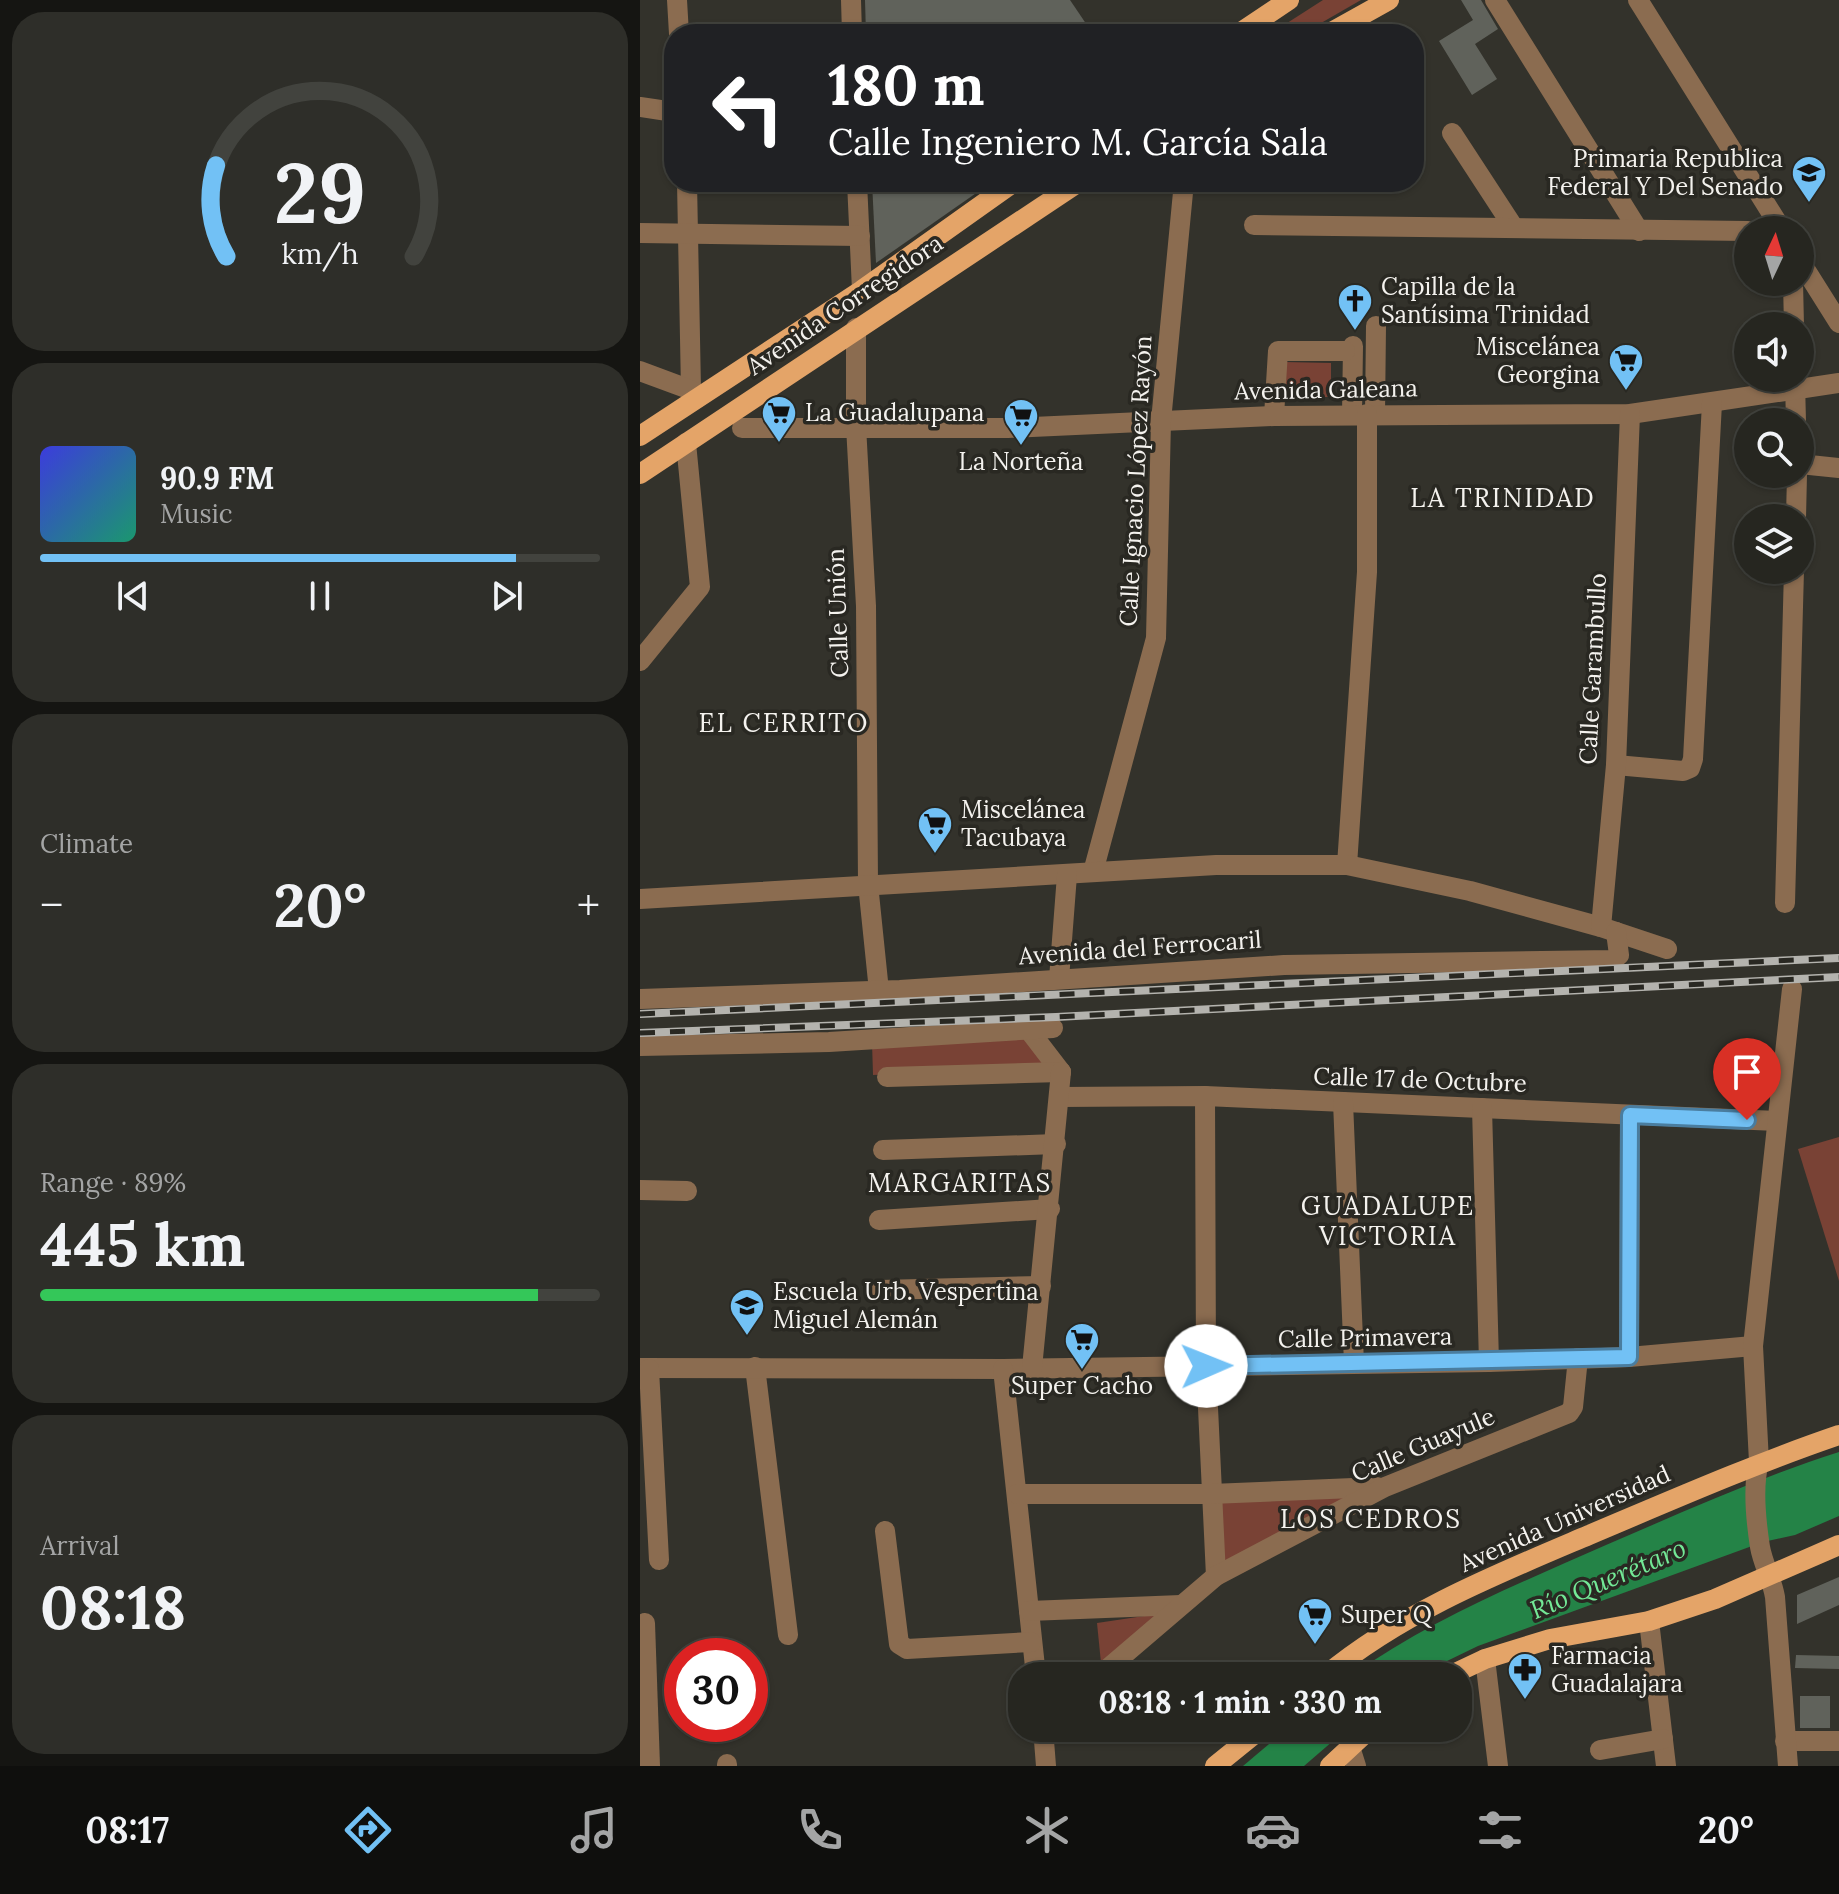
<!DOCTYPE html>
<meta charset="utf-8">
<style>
:root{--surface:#262620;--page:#2e2e29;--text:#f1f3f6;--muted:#a4a5a5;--line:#42433e;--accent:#72c1f5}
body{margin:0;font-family:Lora,serif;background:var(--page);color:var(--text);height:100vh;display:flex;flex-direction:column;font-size:30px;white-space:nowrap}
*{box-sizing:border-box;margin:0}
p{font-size:26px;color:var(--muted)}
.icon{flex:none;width:44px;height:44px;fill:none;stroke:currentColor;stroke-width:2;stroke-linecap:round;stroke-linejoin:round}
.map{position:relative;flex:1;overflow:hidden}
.details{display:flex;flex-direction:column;gap:12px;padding:12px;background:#151512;width:640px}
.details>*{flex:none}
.hud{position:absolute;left:24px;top:24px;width:760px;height:168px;border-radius:32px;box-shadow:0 2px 6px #0004,0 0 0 2px var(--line);background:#202124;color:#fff;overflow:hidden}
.needle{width:52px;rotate:4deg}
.tools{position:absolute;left:1094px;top:216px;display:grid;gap:16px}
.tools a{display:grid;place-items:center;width:80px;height:80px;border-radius:50%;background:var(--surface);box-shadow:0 2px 6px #0004,0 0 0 2px var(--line);font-size:40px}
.speed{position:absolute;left:24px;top:1638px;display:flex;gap:16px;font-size:40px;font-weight:700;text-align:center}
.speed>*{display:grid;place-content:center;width:104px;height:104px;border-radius:50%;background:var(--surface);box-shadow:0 2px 6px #0004,0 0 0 2px var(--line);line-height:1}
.speed .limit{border:12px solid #d22;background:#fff;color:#111}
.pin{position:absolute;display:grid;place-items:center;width:68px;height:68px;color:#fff;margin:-82px -34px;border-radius:50% 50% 50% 0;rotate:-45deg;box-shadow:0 0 8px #0007}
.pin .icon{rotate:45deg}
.me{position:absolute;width:88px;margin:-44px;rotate:89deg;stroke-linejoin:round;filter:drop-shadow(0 0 6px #0008)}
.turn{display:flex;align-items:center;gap:28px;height:168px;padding:0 32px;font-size:36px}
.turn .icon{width:104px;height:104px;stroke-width:2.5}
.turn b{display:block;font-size:56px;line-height:68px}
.big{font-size:60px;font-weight:700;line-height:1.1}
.details .card{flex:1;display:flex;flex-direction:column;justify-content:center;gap:12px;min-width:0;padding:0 28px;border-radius:32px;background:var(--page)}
.details .dial{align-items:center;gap:0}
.dial svg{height:208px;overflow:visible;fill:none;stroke:var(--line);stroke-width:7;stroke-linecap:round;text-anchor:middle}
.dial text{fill:var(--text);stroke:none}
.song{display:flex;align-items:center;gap:24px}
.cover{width:96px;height:96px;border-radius:12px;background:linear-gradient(135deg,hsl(240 70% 55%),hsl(160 70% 35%))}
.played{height:8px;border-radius:4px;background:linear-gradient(90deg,var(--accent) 85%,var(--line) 85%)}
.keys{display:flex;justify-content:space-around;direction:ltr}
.heat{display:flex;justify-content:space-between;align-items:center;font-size:44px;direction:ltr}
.charge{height:12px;border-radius:6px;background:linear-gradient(90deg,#34c759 89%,var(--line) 0)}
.trip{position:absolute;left:368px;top:1662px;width:464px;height:80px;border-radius:32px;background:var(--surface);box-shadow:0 2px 6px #0004,0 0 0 2px var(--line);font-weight:700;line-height:80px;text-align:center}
.tabs{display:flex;height:128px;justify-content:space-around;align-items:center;background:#0f0f0d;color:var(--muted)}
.tabs .icon{width:56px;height:56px}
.tabs .current{color:var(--accent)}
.tabs b{font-size:36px;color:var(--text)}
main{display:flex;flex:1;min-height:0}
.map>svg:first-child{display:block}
.green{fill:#794235}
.water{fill:#248347}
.building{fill:#60625b}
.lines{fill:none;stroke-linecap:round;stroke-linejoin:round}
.minor{stroke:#8b6c50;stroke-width:20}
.major{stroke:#e4a468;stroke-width:20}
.rail-casing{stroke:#b4b3ae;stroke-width:8}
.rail{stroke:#292822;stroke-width:5;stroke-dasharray:15;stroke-linecap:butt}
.route-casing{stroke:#4a7d9f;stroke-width:20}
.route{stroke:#72c1f5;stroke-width:14}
.labels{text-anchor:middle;stroke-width:7;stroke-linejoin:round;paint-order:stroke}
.poi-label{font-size:24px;fill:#f4f2ee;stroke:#292822;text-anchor:start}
.street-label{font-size:24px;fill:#f4f2ee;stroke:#292822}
.neighbourhood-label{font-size:26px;letter-spacing:2px;fill:#f4f2ee;stroke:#292822}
.water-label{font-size:26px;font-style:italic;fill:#73e896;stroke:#292822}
</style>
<main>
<section class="details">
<div class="card dial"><svg viewBox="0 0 100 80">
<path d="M14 69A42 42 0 1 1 86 69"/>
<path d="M14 69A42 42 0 0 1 10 34" stroke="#72c1f5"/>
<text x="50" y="56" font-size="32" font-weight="700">29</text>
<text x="50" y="72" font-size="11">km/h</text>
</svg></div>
<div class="card">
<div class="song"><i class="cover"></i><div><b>90.9 FM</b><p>Music</p></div></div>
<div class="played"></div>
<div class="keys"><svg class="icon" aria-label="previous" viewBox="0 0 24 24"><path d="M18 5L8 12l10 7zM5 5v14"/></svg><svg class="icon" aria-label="pause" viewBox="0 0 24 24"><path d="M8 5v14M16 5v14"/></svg><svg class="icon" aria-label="next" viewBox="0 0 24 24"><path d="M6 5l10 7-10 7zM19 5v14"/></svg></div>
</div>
<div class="card"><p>Climate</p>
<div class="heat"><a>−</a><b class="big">20°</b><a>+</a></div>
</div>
<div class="card"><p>Range · 89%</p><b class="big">445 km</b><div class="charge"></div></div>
<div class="card"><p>Arrival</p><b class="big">08:18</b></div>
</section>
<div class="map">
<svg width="1199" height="1766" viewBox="0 0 1199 1766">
<rect width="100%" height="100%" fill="#33322b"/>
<!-- green -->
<g class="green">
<polygon points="683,0 721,0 662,34 630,34"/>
<polygon points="645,362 691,363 691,397 645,397"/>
<polygon points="382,1036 412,1067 233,1075 232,1042"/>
<polygon points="1199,1137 1199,1281 1158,1149"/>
<polygon points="734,1490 581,1566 577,1499"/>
<polygon points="524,1613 461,1663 457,1623"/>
</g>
<!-- water -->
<g class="water">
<path d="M1199,1452V1516L1155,1535L1123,1542L838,1646L776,1676H711C789,1620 878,1584 966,1545C1043,1512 1118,1478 1199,1452Z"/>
<polygon points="648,1728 708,1728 664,1766 603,1766"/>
</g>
<!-- building -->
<g class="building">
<polygon points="225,0 430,0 453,34 226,34"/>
<polygon points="821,0 841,0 858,29 835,44 857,79 832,95 799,41 833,20"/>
<polygon points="232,182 352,182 236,263"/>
<polygon points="1199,1577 1199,1605 1157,1624 1157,1595"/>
<polygon points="1156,1655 1199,1656 1199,1669 1155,1668"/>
<rect x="1160" y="1696" width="30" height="32"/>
</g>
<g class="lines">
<!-- minor -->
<g class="minor">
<polyline points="37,0 39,34"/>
<polyline points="211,0 212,34"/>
<polyline points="855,0 999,231"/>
<polyline points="998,0 1142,230"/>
<polyline points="0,107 34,112"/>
<polyline points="812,133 874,228"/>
<polyline points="47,182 51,390 57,398"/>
<polyline points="217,182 222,290"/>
<polyline points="614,225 1108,231"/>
<polyline points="0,233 220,236"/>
<polyline points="1160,261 1199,323"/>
<polyline points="1153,282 1154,326"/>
<polyline points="216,328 216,426 226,606 228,884 239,991"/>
<polyline points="0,371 51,390"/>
<polyline points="1155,382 1156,422"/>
<polyline points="735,414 736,326"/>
<polyline points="712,415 713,346"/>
<polyline points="634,416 638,351 705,351"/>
<polyline points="102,428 368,428 634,416 990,414 1199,383"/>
<polyline points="1160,464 1199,468"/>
<polyline points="1156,518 1157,474"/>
<polyline points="0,661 60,587 46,443"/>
<polyline points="976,765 1043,771 1050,768 1053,759 1072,403"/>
<polyline points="707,865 727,572 727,414"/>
<polyline points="453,872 516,638 521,421 544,182"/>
<polyline points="0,899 576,865 707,865 830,891 961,927 1027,949"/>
<polyline points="1145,903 1154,570"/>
<polyline points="961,927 976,765 990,414"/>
<polyline points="419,979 427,875"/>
<polyline points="0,999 260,990 644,965 972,960 979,955 976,932"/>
<polyline points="388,1029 421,1072"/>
<polyline points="0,1046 189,1042 413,1028"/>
<polyline points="247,1077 421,1072"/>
<polyline points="565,1096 566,1366 576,1576"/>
<polyline points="420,1097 565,1096 1137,1121"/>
<polyline points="703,1102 714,1363"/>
<polyline points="842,1108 849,1362"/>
<polyline points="243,1150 416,1144"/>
<polyline points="0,1190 47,1191"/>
<polyline points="239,1220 410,1209"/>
<polyline points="240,1290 401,1286"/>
<polyline points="989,1357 990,1115"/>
<polyline points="115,1367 148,1635"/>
<polyline points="0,1368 363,1369 849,1362 989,1357 1113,1346"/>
<polyline points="392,1368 421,1072"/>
<polyline points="9,1369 19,1560"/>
<polyline points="363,1369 396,1676"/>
<polyline points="377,1494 571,1494 737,1487"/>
<polyline points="245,1531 259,1644 267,1649 391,1642"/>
<polyline points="389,1611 541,1605"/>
<polyline points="1009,1621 1026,1766"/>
<polyline points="5,1623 10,1766"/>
<polyline points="845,1659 858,1766"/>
<polyline points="459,1676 576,1576 745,1487 929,1413 933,1407 938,1358"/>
<polyline points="403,1728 406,1766"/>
<polyline points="1145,1741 1199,1741"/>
<polyline points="710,1747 716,1766"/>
<polyline points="960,1750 1023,1739"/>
<polyline points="87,1764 87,1766"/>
<path d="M1148,1766L1135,1597C1132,1579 1123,1564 1120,1547C1116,1521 1112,1487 1119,1462L1113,1346L1152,989"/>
</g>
<!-- major -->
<g class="major">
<polyline points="598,34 649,0"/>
<polyline points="688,34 749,0"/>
<polyline points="0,436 222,290 374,182"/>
<polyline points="0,474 439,182"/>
<path d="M685,1676C762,1612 857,1574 949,1535C1032,1500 1114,1464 1199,1435"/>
<polyline points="809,1676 845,1659 910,1639 1009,1621 1075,1599 1199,1545"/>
<polyline points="575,1766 622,1728"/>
<polyline points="690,1766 731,1728"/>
</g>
<defs>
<g id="rail">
<polyline points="0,1014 1199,958"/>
<polyline points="0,1033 416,1017 1199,977"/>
</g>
</defs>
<!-- rail casing -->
<use href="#rail" class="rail-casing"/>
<!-- rail -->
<use href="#rail" class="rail"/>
</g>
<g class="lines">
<defs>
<polyline id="route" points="566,1366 989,1357 990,1115 1107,1120"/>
</defs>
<!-- route casing -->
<use href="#route" class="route-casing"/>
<!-- route -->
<use href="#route" class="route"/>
</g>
<!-- icons -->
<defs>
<symbol id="school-pin" viewBox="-11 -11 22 30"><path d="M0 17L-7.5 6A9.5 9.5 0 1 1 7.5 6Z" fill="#72c1f5" stroke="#292822"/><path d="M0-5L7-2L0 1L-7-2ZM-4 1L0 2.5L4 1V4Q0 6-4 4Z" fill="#111"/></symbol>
<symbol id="church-pin" viewBox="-11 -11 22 30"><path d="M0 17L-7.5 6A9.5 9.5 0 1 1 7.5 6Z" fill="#72c1f5" stroke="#292822"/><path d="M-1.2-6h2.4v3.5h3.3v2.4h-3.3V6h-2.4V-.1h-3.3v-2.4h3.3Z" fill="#111"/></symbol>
<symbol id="supermarket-pin" viewBox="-11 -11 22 30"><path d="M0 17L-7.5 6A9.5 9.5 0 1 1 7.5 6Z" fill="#72c1f5" stroke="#292822"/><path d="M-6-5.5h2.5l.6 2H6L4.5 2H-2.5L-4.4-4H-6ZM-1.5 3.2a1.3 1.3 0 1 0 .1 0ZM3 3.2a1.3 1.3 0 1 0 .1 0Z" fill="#111"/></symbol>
<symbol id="pharmacy-pin" viewBox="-11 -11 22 30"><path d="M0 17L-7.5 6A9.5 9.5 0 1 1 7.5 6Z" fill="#72c1f5" stroke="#292822"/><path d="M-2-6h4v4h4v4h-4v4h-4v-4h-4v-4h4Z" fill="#111"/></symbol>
</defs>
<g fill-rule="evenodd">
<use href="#school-pin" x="1149" y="153" width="40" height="54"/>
<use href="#church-pin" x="695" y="281" width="40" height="54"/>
<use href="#supermarket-pin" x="966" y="341" width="40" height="54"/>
<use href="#supermarket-pin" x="119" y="393" width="40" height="54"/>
<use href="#supermarket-pin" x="361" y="396" width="40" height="54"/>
<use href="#supermarket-pin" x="275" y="804" width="40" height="54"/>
<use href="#school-pin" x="87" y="1286" width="40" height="54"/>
<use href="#supermarket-pin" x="422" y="1320" width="40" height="54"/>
<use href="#supermarket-pin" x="655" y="1595" width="40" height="54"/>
<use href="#pharmacy-pin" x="865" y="1650" width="40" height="54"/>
</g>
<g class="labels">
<!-- poi labels -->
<g class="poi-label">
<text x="1143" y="167" text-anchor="end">Primaria Republica<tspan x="1143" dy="28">Federal Y Del Senado</tspan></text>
<text x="741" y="295">Capilla de la<tspan x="741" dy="28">Santísima Trinidad</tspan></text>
<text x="960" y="355" text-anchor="end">Miscelánea<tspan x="960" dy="28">Georgina</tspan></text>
<text x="165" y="421">La Guadalupana</text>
<text x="381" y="470" text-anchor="middle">La Norteña</text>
<text x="321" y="818">Miscelánea<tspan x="321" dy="28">Tacubaya</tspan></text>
<text x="133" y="1300">Escuela Urb. Vespertina<tspan x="133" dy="28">Miguel Alemán</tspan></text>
<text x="442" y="1394" text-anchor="middle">Super Cacho</text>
<text x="701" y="1623">Super Q</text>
<text x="911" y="1664">Farmacia<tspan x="911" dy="28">Guadalajara</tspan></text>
</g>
<!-- street labels -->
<g class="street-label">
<text transform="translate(205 305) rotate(-34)" y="8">Avenida Corregidora</text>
<text transform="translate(686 390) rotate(-1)" y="8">Avenida Galeana</text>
<text transform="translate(496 481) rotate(-87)" y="8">Calle Ignacio López Rayón</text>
<text transform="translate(198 613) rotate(-92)" y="8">Calle Unión</text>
<text transform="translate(953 669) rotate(-87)" y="8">Calle Garambullo</text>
<text transform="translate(500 948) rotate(-4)" y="8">Avenida del Ferrocaril</text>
<text transform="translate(780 1080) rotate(2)" y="8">Calle 17 de Octubre</text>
<text transform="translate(725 1338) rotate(-1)" y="8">Calle Primavera</text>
<text transform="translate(783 1445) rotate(-23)" y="8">Calle Guayule</text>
<text transform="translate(925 1519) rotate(-24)" y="8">Avenida Universidad</text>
</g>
<!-- neighbourhood labels -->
<g class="neighbourhood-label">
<text x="863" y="507">LA TRINIDAD</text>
<text x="144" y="732">EL CERRITO</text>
<text x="320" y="1192">MARGARITAS</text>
<text x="748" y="1215">GUADALUPE<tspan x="748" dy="30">VICTORIA</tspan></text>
<text x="731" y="1528">LOS CEDROS</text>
</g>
<!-- water labels -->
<g class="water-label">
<text transform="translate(968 1579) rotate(-23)" y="9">Río Querétaro</text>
</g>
</g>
</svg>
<div class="tools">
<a><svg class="needle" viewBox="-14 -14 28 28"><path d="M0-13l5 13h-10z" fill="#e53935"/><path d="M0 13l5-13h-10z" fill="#a4a5a5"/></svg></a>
<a><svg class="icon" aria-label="sound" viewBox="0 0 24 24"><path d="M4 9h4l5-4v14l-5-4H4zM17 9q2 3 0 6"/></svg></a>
<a><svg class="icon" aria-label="search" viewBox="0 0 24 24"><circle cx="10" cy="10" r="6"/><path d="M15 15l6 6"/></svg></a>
<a><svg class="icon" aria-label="layers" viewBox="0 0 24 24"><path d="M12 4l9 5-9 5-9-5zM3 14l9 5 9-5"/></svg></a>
</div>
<div class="speed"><div class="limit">30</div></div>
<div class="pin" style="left:1107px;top:1120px;background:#d93025"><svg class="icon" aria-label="arrive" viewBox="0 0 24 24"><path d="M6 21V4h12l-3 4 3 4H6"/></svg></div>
<svg class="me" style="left:566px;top:1366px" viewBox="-20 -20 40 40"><circle r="19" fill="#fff"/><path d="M0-13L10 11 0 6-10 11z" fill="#72c1f5"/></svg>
<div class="trip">08:18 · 1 min · 330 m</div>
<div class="hud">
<div class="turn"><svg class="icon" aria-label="left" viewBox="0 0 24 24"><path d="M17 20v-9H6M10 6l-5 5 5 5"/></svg><div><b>180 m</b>Calle Ingeniero M. García Sala</div></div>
</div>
</div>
</main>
<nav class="tabs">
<b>08:17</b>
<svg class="icon current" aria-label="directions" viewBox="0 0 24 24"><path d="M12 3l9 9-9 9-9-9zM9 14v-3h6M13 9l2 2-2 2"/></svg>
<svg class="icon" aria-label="music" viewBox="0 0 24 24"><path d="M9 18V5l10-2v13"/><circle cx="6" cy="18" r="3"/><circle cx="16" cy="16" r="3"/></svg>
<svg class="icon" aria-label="phone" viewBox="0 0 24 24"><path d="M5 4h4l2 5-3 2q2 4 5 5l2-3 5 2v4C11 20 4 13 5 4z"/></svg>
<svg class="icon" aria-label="climate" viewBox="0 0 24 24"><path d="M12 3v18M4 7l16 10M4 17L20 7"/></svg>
<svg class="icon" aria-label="car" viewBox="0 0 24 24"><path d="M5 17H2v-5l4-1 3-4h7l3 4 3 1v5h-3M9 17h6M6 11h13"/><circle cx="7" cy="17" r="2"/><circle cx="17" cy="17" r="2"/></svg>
<svg class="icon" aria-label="filters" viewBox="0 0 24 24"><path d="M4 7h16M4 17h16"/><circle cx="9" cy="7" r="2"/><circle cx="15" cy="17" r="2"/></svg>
<b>20°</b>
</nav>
